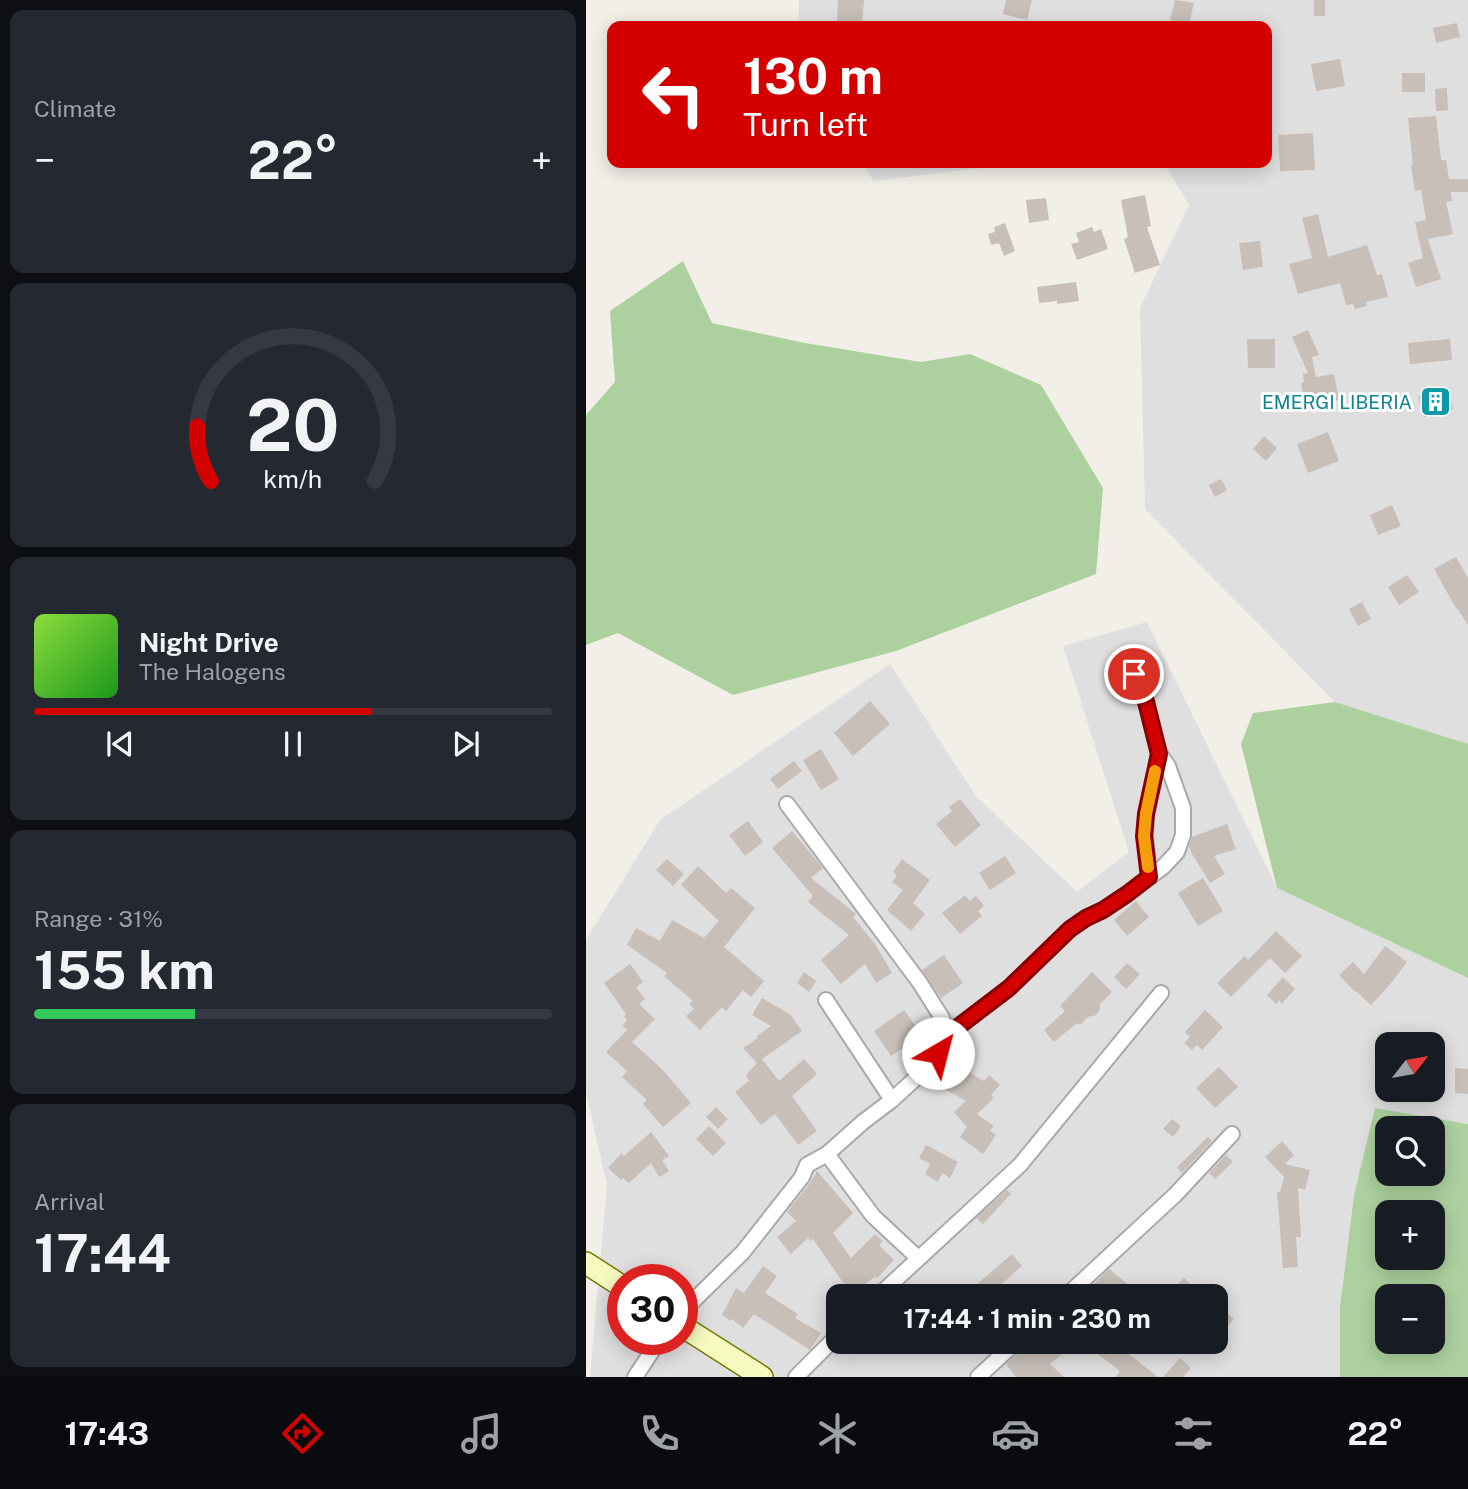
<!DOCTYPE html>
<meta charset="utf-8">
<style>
:root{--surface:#171b24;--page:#242831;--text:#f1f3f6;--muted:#9ea1a6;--line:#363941;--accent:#d40000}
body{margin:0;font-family:"Public Sans",sans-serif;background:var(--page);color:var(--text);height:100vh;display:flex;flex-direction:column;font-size:26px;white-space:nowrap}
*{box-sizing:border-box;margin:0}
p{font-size:23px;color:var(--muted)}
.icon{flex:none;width:38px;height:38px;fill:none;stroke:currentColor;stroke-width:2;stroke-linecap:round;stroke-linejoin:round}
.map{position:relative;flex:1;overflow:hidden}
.panel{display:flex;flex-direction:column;gap:10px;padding:10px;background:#0d0f14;width:586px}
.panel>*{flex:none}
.hud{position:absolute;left:21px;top:21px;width:665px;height:147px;border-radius:14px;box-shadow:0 4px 18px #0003;background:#d40000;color:#fff;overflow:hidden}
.needle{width:46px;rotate:59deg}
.fabs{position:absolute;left:789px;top:1032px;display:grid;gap:14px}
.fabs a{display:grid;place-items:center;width:70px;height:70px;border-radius:14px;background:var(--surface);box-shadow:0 4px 18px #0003;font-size:35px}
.speed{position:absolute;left:21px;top:1264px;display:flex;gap:14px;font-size:35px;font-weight:700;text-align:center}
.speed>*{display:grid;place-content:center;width:91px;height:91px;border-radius:50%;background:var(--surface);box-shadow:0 4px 18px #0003;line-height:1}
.speed .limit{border:10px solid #d22;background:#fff;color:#111}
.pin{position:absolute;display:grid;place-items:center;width:60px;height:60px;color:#fff;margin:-30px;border:4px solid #fff;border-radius:50%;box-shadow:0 2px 7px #0007}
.me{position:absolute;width:77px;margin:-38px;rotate:37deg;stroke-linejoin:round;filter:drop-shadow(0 0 5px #0008)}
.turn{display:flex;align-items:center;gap:24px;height:147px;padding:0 21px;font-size:32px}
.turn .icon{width:91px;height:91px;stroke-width:2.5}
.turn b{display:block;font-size:49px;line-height:60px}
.big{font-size:52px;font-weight:700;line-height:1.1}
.panel .tile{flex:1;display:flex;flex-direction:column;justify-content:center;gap:10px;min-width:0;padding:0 24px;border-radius:14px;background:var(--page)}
.panel .dial{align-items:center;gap:0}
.dial svg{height:182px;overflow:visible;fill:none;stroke:var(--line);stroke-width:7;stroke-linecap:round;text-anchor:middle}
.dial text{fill:var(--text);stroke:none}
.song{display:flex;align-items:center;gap:21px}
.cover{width:84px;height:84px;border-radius:10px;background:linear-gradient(135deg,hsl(90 70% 55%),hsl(120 70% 35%))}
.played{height:7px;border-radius:4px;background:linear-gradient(90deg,var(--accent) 65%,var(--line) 65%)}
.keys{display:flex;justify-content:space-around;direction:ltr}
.heat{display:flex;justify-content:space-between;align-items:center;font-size:38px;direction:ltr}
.charge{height:10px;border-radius:5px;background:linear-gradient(90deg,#34c759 31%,var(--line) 0)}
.trip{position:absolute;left:240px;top:1284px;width:402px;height:70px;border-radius:14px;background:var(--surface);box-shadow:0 4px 18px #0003;font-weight:700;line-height:70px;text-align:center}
.menu{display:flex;height:112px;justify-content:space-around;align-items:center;background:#090b0e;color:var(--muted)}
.menu .icon{width:49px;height:49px}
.menu .selected{color:var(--accent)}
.menu b{font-size:32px;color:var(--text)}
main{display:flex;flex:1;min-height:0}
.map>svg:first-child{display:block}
.residential{fill:#e0dfdf;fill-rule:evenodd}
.forest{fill:#add19e;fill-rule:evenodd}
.building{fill:#c7bfb8}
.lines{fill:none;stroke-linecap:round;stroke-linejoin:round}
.minor-casing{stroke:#a9a9a9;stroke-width:18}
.secondary-casing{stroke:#707d05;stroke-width:24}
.minor{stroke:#fff;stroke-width:14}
.secondary{stroke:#f7fabf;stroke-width:21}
.route-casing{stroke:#8a0000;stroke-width:18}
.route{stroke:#d40000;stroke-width:12}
.slow{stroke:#f59e0b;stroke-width:12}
.labels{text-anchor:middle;stroke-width:6;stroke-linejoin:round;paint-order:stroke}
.culture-label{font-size:19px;fill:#0d838f;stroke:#fff;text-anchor:end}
</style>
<main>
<section class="panel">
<div class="tile"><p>Climate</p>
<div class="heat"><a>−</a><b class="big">22°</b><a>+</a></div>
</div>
<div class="tile dial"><svg viewBox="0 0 100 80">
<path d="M14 69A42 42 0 1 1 86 69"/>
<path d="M14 69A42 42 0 0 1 8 45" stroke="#d40000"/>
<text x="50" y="56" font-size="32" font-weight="700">20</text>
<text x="50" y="72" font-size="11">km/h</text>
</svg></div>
<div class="tile">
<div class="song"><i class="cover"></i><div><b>Night Drive</b><p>The Halogens</p></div></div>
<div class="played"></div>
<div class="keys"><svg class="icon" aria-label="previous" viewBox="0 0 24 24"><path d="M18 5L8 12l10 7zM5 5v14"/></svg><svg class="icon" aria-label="pause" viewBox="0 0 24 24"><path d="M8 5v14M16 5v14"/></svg><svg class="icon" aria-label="next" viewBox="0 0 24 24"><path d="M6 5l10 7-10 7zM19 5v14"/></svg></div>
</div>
<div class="tile"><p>Range · 31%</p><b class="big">155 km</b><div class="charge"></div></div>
<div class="tile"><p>Arrival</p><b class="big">17:44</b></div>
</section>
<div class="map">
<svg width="882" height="1377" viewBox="0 0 882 1377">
<rect width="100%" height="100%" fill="#f2efe9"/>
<!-- residential -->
<g class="residential">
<polygon points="213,0 882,0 882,744 749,702 559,509 554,308 603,205 578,163 681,163 681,26 213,26"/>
<polygon points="278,163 431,163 287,181"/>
<path d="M561,622L691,888L882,978V1124L789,1108L768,1195L754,1307V1377H4L21,1185L0,1093V940L74,820L304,664L390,796L491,892L543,852L477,646ZM802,1045H847V1090H802ZM37,1279H96V1339H37ZM252,1297H630V1342H252Z"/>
</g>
<!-- forest -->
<g class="forest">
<polygon points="97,261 126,323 219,343 335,362 384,354 455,385 517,488 510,574 310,651 147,695 32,633 0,645 0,415 29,382 24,311"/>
<polygon points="749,702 882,744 882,978 691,888 655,744 667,713"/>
<path d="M789,1108L882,1124V1377H754V1307L768,1195ZM802,1129H847V1174H802ZM802,1213H847V1258H802ZM802,1297H847V1342H802Z"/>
</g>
<!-- building -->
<g class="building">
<polygon points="252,0 278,0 276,24 251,23"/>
<polygon points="420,0 446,0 441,20 417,14"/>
<polygon points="589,0 608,3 603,25 584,20"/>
<rect x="728" y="0" width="11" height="16"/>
<polygon points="871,23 874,37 850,43 847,28"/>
<polygon points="754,59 759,86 730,91 725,64"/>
<rect x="816" y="73" width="23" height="19"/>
<polygon points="861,88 862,110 850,111 849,89"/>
<polygon points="850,116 855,160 860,160 863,179 882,179 882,192 865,192 866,201 860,202 867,234 842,239 855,279 830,287 822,263 837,258 829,222 840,220 835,190 829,191 825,165 827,165 822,118"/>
<polygon points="727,133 729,170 694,171 692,135"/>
<polygon points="559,195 565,226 561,227 574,265 549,273 538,239 542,237 535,200"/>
<polygon points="460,198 463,220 443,223 440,200"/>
<polygon points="732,214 742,257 781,245 791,275 796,274 802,297 780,302 781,306 769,309 767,304 760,305 754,283 712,294 703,264 726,258 716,218"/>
<polygon points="419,223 429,251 418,256 413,243 405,245 402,234 409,232 408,227"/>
<polygon points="506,227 508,232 515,229 522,249 491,260 485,244 493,242 490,233"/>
<polygon points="674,241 677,267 657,270 653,243"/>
<polygon points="490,282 493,301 471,304 471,301 453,303 451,287"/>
<polygon points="722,330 733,355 726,357 730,377 748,374 753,400 719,406 715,383 718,382 717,374 722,373 706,337"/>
<polygon points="661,339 689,339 689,368 662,368"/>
<polygon points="864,339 866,360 824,364 822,343"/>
<polygon points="861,388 867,409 838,417 832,396"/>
<polygon points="742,432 753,461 722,473 711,444"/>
<polygon points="678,436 691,448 680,461 667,449"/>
<polygon points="635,479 641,490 629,497 623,485"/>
<polygon points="806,505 815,526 792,535 784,515"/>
<polygon points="870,557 882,578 882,625 872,609 871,610 848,569"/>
<polygon points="821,575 833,592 813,605 802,587"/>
<polygon points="776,602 785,619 772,626 763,609"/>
<polygon points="284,701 304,724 267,756 248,733"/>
<polygon points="235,749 253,779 235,790 217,760"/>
<polygon points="208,761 216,771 192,789 184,779"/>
<polygon points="374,799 395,825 369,847 350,824 366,811 363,807"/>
<polygon points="162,821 177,842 159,856 143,835"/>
<polygon points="641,824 650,849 628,856 639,874 624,883 606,854 603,847 606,837"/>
<polygon points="206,831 237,868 225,878 270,914 267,917 289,944 306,973 290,983 279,964 255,984 235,960 263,935 222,902 227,896 186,848"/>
<polygon points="419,856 430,873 404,890 393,873"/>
<polygon points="81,859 98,874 87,886 70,870"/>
<polygon points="316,859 344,880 327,903 339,914 325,931 301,910 317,890 306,882 311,875 307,872"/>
<polygon points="112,866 140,893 145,888 169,908 138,947 178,981 165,997 157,990 140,1011 136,1007 114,1030 100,1016 108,1009 103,1004 107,1001 78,976 81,973 41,945 50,928 74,941 86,920 118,938 133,921 95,885"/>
<polygon points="617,878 637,911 612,926 592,893"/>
<polygon points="379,895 384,901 390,896 398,906 392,911 396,916 374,934 356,913"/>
<polygon points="550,901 563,917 541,936 528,920"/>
<polygon points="690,931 716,956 699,973 684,958 645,997 631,983 659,956 662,960"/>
<polygon points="799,946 821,962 806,982 785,1005 770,991 769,992 753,975 767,962 778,974"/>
<polygon points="358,955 377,983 355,998 336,970"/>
<polygon points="541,963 554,974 540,989 528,977"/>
<polygon points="44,964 57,982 50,987 59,999 53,1004 69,1019 46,1042 77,1070 105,1103 77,1127 57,1104 61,1100 36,1077 41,1071 20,1052 41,1030 36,1026 41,1020 38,1016 40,1014 18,983"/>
<polygon points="218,972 230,981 223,992 211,983"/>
<polygon points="506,972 526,992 514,1004 514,1010 510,1015 502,1017 494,1025 491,1023 468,1042 458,1030 479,1011 474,1006"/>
<polygon points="697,977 709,989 696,1004 693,1000 690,1004 681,995"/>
<polygon points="176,998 204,1014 216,1031 176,1059 193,1081 218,1059 231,1074 206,1096 231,1131 212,1145 189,1114 175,1125 149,1092 163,1081 160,1075 171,1063 157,1048 172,1038 171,1036 185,1026 166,1015"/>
<polygon points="318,1010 336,1035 305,1056 288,1031"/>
<polygon points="619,1010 637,1027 616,1050 611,1045 606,1050 598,1043 604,1037 599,1032"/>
<polygon points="362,1060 398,1081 403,1075 414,1085 405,1095 408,1098 391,1114 408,1126 404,1131 410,1135 397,1154 374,1137 381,1127 368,1112 380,1101 348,1083"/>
<polygon points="633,1067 652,1087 629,1108 610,1088"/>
<polygon points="869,1068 882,1069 882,1094 869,1093"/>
<polygon points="130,1107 142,1119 132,1129 120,1117"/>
<polygon points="586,1119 595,1126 587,1137 577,1129"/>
<polygon points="123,1126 140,1143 127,1156 110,1139"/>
<polygon points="65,1132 83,1156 76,1160 83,1171 73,1177 65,1163 43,1183 37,1178 35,1180 22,1168 36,1153 38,1156"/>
<polygon points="622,1137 626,1141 596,1173 591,1167"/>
<polygon points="696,1141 708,1155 699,1164 724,1170 719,1190 712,1188 715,1237 710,1237 712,1267 697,1268 691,1192 694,1192 698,1177 679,1157"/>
<polygon points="340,1145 372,1162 364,1178 356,1173 352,1182 339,1174 344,1164 333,1158"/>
<polygon points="640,1155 647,1162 629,1179 623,1173"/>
<polygon points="231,1171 267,1213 247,1233 265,1258 289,1234 297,1241 293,1245 308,1260 291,1278 290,1276 265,1294 227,1239 225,1241 222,1238 205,1254 191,1237 210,1221 201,1212 224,1183"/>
<polygon points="421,1190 425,1194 397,1224 390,1218"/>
<polygon points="426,1254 436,1266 401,1297 376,1297"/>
<polygon points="177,1266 191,1276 179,1293 212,1314 209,1318 235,1333 224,1350 168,1314 157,1328 146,1319 145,1321 136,1315 150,1288 158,1293"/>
<polygon points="523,1269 544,1286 534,1297 495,1297"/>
<polygon points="598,1278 616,1297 578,1297"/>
<polygon points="639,1311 648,1319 630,1340 630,1322"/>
<polygon points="439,1342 484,1342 472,1352 475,1355 464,1364 478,1377 430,1377 420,1364 434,1352 444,1348"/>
<polygon points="496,1342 542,1342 536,1349 572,1377 530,1377 534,1371"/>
<polygon points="594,1358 605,1368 597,1377 577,1377"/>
</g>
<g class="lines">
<defs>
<g id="minor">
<polyline points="563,877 559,836 560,814 573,753"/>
<polyline points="240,1000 306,1100"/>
<polyline points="360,1036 423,988 484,929 500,918 517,910 541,894 577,867 591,852 597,835 597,808 582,766 573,753 557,690 540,657"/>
<polyline points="241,1154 287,1216 332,1258"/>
<polyline points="291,1297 434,1165 575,993"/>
<polyline points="479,1297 589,1195 646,1134"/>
<polyline points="96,1312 157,1252 216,1177 221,1165 241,1154 277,1122 306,1100 344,1065 352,1053 360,1036 356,1018 334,983 201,804"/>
<polyline points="49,1377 74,1339"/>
<polyline points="210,1377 252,1335"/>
<polyline points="392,1377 430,1342"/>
</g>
<g id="secondary">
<polyline points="0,1263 37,1287"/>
<polyline points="96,1326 176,1377"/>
</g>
</defs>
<!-- minor casing -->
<use href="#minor" class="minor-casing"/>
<!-- secondary casing -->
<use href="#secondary" class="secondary-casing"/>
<!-- minor -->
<use href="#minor" class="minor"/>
<!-- secondary -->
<use href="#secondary" class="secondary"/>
</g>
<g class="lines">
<defs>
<polyline id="route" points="352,1053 360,1036 423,988 484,929 500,918 517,910 541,894 563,877 558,836 560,814 573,754 557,690 548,674"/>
</defs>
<!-- route casing -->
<use href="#route" class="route-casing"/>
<!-- route -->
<use href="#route" class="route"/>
<!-- slow -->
<polyline class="slow" points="562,867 558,836 560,814 569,771"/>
</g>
<!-- icons -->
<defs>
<symbol id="building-square" viewBox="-11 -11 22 22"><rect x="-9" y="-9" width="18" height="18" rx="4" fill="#0f9aa8" stroke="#fff"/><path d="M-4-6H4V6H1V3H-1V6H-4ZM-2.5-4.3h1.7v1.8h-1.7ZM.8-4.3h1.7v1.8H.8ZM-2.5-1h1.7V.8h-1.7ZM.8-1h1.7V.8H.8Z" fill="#fff"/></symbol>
</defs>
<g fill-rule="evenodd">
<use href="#building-square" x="832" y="384" width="35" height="35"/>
</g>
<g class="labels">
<!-- culture labels -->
<g class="culture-label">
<text x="826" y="409">EMERGI LIBERIA</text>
</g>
</g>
</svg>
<div class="fabs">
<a><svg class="needle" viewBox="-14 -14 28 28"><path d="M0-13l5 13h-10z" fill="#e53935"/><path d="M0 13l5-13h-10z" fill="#9ea1a6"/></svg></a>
<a><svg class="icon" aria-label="search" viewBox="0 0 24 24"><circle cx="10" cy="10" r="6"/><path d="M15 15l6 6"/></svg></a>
<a>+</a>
<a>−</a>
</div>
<div class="speed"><div class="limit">30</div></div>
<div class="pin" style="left:548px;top:674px;background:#d93025"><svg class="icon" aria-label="arrive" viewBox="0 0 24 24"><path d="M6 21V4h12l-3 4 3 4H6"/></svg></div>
<svg class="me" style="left:352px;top:1053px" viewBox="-20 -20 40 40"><circle r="19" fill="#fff"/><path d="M0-13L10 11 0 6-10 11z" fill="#d40000"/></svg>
<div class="trip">17:44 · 1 min · 230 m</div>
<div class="hud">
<div class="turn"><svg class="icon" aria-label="left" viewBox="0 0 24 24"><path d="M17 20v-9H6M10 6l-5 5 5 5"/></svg><div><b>130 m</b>Turn left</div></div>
</div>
</div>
</main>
<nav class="menu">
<b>17:43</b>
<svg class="icon selected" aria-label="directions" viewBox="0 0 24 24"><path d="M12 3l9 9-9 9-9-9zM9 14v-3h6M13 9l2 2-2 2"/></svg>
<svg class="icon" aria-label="music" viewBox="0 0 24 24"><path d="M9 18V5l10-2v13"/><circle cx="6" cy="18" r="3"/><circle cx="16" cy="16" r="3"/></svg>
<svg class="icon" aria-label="phone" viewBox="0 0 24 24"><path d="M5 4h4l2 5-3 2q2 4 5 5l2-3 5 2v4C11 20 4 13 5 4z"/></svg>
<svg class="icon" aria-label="climate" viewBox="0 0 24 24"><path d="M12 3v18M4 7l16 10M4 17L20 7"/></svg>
<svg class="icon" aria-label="car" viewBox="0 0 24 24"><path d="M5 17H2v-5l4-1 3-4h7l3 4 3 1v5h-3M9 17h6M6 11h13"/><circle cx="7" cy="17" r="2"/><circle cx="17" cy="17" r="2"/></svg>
<svg class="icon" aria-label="filters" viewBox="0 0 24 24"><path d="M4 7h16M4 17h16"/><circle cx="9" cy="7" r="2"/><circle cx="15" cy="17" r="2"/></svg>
<b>22°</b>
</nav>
